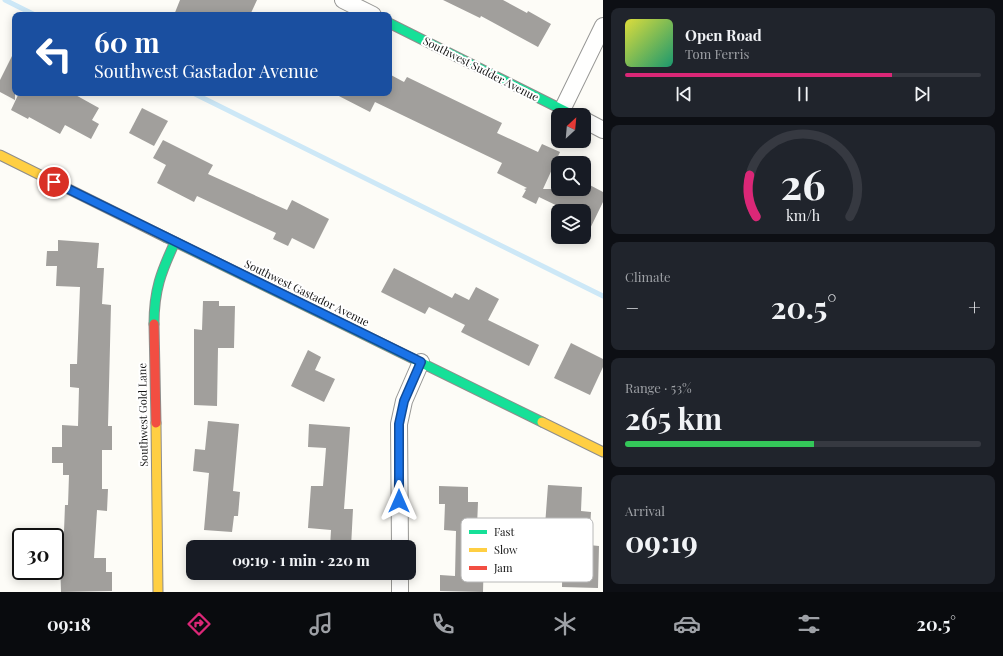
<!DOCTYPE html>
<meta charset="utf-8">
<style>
:root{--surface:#171b24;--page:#20242c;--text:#f1f3f6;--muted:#9ea1a6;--line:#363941;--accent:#db2777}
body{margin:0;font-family:"Playfair Display",serif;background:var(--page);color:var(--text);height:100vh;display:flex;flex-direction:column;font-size:15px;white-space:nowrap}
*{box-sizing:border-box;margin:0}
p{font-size:13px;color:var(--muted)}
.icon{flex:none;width:22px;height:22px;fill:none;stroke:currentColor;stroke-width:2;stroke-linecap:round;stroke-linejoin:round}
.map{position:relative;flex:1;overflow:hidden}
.drawer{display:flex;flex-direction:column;gap:8px;padding:8px;background:#0d0f14;width:400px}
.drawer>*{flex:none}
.banner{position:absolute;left:12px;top:12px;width:380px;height:84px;border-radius:8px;box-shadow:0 2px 10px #0003;background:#1a4fa0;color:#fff;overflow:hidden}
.needle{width:26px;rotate:26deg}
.tools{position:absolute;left:551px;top:108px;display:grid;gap:8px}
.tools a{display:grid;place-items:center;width:40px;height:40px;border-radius:8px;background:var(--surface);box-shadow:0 2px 10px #0003;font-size:20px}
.speed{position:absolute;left:12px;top:528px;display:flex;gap:8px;font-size:20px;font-weight:700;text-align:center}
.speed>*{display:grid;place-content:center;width:52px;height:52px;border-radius:50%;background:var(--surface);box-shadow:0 2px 10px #0003;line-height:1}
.speed .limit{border:2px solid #111;border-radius:6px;background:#fff;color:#111}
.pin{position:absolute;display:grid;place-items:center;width:34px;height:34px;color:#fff;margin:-17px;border:2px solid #fff;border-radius:50%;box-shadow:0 1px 4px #0007}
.me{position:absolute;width:44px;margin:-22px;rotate:0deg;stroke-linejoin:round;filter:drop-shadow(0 0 3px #0008)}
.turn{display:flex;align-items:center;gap:14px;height:84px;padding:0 16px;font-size:18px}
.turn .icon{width:52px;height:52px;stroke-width:2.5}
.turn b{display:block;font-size:28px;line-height:34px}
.big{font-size:30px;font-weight:700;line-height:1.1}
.drawer .tile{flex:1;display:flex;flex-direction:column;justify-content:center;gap:6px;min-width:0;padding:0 14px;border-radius:8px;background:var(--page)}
.drawer .dial{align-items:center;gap:0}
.dial svg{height:104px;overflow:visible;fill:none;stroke:var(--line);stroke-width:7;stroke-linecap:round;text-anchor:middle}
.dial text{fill:var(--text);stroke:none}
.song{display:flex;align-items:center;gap:12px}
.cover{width:48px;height:48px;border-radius:6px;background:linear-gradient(135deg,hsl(60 70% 55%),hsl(160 70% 35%))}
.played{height:4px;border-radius:2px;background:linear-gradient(90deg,var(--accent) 75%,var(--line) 75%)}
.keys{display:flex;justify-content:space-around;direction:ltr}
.heat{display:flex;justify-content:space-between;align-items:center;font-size:22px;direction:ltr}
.charge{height:6px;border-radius:3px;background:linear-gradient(90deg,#34c759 53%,var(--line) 0)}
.trip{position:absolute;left:186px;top:540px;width:230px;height:40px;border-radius:8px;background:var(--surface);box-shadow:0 2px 10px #0003;font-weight:700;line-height:40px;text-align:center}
.dock{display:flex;height:64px;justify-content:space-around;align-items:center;background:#090b0e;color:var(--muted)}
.dock .icon{width:28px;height:28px}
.dock .active{color:var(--accent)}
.dock b{font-size:18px;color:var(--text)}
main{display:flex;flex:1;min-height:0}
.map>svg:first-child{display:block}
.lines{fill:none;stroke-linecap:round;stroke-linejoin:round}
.stream{stroke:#cde8f7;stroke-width:5}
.building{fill:#a19f9c}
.street-casing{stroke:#979795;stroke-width:18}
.fast-casing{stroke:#8e8d8b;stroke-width:11}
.slow-casing{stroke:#8e8d8b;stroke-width:11}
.jam-casing{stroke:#8e8d8b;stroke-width:11}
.street{stroke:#fffffe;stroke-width:16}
.fast{stroke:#16e098;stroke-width:9}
.slow{stroke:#ffcf43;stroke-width:9}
.jam{stroke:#f24e42;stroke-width:9}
.route-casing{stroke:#114b97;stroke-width:10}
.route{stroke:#1a73e8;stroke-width:7}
.labels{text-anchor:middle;stroke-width:4;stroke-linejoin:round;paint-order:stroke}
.street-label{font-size:11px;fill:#111;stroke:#fff}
.key{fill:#fff;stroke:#b8b8b8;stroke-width:1}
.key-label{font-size:11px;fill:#111}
</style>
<main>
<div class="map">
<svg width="603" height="592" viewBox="0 0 603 592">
<rect width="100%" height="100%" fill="#fdfcf7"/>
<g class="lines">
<!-- stream -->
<g class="stream">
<polyline points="5,0 35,15"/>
<polyline points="193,93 603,296"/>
</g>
</g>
<!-- building -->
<g class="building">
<polygon points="180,0 257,0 250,15 174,15"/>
<polygon points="443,0 503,0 527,13 528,11 551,24 538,47 481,16 480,18"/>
<polygon points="15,50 15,100 0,92 0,80"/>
<polygon points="389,74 404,82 407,77 502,123 497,133 538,152 542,144 560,152 543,189 584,189 584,182 603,192 603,202 584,241 584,211 568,211 539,197 536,204 522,197 526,190 524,189 527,188 497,173 502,163 375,102 370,112 333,93 389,93"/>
<polygon points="19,93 72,93 99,108 92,120 99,124 91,139 65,125 60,134 29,117 28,119 11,110"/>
<polygon points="142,108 168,121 154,146 129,133"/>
<polygon points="163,140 213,165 208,174 287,210 292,200 329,219 314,249 292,238 288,246 273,239 276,233 197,196 194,202 157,183 166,165 153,158"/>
<polygon points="58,240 99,243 97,268 104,268 102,304 111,305 108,426 112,426 112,450 102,450 102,489 108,489 107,511 97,510 94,558 106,558 106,572 112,572 112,591 61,592 60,558 63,558 65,505 68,505 69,475 63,475 63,463 52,463 52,447 62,447 62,425 78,426 79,388 70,387 70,364 77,364 80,287 56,286 57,266 46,266 47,251 58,251"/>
<polygon points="394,268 452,298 455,293 469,300 476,287 499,299 488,320 539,345 529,366 461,332 465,325 429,307 425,314 381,292"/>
<polygon points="203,301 219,301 219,306 235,306 234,348 218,348 217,406 194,405 194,329 202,330"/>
<polygon points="571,343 603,359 603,367 590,395 554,378"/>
<polygon points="308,350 321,357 315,370 335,379 324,402 291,386"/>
<polygon points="208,421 239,424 233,491 240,492 238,516 234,516 232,532 204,530 209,473 193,471 195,449 205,450"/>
<polygon points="309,424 350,427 344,509 353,509 351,547 330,547 331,530 308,528 311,486 323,486 326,448 308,447"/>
<polygon points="548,485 582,487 581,511 591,512 589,545 599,546 598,588 562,587 563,527 545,526"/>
<polygon points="439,486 468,487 468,502 478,502 476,551 484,552 483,592 440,591 440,575 455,576 456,531 444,530 445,504 439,504"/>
</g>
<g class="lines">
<defs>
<g id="street">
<polyline points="343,0 373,15"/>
<polyline points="562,110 603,26"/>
<polyline points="584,120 603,130"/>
<polyline points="400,547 399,424 404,401 421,362"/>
<polyline points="400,573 400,592"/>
</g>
<g id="fast">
<polyline points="389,23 573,115"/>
<polyline points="165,237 542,422"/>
<path d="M154,324C154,290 161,272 175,242"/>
</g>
<g id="slow">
<polyline points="0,155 165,237"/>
<polyline points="542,422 603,452"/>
<polyline points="156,423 158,592"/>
</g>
<polyline id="jam" points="154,324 156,423"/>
</defs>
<!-- street casing -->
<use href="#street" class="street-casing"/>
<!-- fast casing -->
<use href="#fast" class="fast-casing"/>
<!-- slow casing -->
<use href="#slow" class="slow-casing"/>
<!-- jam casing -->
<use href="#jam" class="jam-casing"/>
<!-- street -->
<use href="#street" class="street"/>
<!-- fast -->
<use href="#fast" class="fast"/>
<!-- slow -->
<use href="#slow" class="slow"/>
<!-- jam -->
<use href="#jam" class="jam"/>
</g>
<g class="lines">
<defs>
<polyline id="route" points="54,182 421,362 404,401 399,424 399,501"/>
</defs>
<!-- route casing -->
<use href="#route" class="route-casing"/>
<!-- route -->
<use href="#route" class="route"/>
</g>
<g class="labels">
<!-- street labels -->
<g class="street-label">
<text transform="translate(481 69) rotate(27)" y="4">Southwest Sudder Avenue</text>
<text transform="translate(307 293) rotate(26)" y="4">Southwest Gastador Avenue</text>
<text transform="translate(143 415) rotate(-91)" y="4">Southwest Gold Lane</text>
</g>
</g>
<!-- legend -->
<rect x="461" y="518" width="132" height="64" rx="6" class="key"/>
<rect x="469" y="530" width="18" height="4" fill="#16e098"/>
<rect x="469" y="548" width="18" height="4" fill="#ffcf43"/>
<rect x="469" y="566" width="18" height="4" fill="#f24e42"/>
<g class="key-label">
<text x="494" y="536">Fast</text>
<text x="494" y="554">Slow</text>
<text x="494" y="572">Jam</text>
</g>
</svg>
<div class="tools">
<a><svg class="needle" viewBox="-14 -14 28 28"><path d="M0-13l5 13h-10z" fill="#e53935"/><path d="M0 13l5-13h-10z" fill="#9ea1a6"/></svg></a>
<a><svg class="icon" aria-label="search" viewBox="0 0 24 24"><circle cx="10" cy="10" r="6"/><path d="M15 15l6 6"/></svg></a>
<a><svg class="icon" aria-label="layers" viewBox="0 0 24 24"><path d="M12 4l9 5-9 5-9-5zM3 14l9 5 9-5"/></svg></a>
</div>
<div class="speed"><div class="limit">30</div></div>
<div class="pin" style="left:54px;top:182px;background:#d93025"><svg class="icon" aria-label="arrive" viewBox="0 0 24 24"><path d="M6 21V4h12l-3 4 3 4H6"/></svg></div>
<svg class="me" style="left:399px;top:501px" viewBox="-20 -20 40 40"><path d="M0-17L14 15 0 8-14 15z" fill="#1a73e8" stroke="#fff" stroke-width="4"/></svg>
<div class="trip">09:19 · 1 min · 220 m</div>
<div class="banner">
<div class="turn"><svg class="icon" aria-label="left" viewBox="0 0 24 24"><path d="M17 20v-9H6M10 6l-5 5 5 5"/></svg><div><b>60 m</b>Southwest Gastador Avenue</div></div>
</div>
</div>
<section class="drawer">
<div class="tile">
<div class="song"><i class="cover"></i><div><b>Open Road</b><p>Tom Ferris</p></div></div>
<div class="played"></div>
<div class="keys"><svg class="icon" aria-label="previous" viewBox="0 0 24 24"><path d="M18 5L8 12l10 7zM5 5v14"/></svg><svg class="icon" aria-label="pause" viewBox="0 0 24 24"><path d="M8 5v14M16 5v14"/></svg><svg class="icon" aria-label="next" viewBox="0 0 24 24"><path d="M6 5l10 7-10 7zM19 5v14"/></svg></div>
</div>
<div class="tile dial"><svg viewBox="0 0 100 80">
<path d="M14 69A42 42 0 1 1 86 69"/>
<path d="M14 69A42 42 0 0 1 9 37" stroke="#db2777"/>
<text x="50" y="56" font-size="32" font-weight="700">26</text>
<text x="50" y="72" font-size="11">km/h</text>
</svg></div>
<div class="tile"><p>Climate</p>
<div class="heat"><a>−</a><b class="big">20.5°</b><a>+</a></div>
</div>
<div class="tile"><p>Range · 53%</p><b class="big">265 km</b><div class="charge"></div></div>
<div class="tile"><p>Arrival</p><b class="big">09:19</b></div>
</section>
</main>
<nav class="dock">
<b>09:18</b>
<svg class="icon active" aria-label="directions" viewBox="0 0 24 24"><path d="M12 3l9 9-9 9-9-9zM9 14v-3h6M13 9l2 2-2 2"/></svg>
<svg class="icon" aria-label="music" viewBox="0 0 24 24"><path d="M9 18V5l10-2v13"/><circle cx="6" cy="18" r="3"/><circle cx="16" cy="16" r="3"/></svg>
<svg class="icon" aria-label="phone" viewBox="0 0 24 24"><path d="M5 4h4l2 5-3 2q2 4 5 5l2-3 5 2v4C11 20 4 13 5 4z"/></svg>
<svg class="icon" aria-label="climate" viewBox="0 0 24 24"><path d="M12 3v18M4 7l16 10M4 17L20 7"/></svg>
<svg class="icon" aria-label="car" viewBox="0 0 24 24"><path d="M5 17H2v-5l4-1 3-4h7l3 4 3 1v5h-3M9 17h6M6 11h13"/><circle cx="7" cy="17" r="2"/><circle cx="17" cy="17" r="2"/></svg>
<svg class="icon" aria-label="filters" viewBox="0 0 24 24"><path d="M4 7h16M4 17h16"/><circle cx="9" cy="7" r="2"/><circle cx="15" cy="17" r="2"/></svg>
<b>20.5°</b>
</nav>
